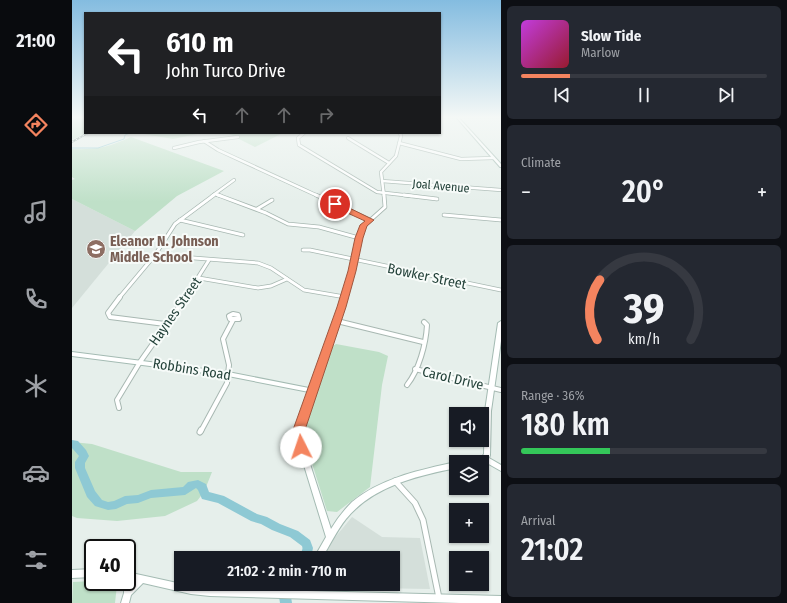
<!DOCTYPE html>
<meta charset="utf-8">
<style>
:root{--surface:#171b24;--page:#242831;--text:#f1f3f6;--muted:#9ea1a6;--line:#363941;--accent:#f4845f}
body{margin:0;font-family:"Fira Sans Condensed",sans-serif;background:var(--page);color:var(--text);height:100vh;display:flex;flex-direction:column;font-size:15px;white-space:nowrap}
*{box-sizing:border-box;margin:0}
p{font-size:13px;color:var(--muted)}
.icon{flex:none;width:22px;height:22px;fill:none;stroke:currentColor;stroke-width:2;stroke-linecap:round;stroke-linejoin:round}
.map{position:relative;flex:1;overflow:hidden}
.panel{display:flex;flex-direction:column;gap:6px;padding:6px;background:#0d0f14;width:286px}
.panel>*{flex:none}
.guide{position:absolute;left:12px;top:12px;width:357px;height:122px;border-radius:0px;box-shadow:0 1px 3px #0004;background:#202124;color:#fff;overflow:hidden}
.controls{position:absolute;left:377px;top:407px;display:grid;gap:8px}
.controls a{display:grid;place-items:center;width:40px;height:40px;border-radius:0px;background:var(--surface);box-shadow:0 1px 3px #0004;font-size:20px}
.speed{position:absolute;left:12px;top:539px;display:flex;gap:8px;font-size:20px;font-weight:700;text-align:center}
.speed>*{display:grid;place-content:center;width:52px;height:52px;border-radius:50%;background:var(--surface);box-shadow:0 1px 3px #0004;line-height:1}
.speed .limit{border:2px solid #111;border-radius:6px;background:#fff;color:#111}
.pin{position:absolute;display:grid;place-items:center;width:34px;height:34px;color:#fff;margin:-17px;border:2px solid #fff;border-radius:50%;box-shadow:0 1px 4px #0007}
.me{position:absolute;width:44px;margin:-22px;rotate:356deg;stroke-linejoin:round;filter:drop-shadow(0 0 3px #0008)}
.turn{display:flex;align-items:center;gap:14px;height:84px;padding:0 16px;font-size:18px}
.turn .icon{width:52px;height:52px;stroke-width:2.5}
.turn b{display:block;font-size:28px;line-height:34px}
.lanes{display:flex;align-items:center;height:38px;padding:0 16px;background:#0003;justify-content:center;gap:20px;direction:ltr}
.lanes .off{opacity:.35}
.big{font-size:30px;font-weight:600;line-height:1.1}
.panel .tile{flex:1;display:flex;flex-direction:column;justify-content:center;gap:6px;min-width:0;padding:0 14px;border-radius:6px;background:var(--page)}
.panel .dial{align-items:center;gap:0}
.dial svg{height:104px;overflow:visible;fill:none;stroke:var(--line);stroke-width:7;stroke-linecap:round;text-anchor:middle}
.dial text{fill:var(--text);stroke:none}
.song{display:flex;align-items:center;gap:12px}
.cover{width:48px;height:48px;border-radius:6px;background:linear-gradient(135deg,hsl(290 70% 55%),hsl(350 70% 35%))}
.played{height:4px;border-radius:2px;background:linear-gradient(90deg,var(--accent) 20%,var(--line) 20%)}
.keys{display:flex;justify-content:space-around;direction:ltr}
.heat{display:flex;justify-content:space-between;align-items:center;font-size:22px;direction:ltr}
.charge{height:6px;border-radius:3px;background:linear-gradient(90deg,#34c759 36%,var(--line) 0)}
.trip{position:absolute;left:102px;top:551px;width:226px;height:40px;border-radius:0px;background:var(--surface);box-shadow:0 1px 3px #0004;font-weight:600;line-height:40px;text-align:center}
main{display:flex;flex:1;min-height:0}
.dock{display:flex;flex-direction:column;width:72px;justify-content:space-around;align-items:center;background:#090b0e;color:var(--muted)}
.dock .icon{width:28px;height:28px}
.dock .on{color:var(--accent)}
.dock b{font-size:18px;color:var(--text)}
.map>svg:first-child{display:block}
.built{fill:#d4dfda}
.green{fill:#bfe0c8}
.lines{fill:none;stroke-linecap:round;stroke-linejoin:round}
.stream{stroke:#8ec9d4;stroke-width:1}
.river{fill:#8ec9d4;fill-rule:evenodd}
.building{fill:#bbcac4;stroke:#b8c9c2}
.street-far3-casing{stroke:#a8b8b2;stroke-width:4}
.street-far2-casing{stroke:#a8b8b2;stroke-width:4.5}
.street-far1-casing{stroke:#a8b8b2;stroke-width:6}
.street-casing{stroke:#a8b8b2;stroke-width:7}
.secondary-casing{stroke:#a4bbb3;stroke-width:2}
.street-far3{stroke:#fff;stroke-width:2.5}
.street-far2{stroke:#fff;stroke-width:3}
.street-far1{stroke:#fff;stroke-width:4}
.street{stroke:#fff;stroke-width:5}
.secondary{fill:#fff;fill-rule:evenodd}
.rail-casing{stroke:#5f7d75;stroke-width:2}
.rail{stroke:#f7fbf9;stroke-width:1;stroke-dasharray:2;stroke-linecap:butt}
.route{fill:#f4845f;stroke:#9f563e}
.labels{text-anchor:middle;stroke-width:4;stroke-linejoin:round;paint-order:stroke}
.far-street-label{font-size:12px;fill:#24423a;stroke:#f7fbf9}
.education-label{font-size:14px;font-weight:bold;fill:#785e54;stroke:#f7fbf9;text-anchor:start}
.street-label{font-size:14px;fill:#24423a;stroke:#f7fbf9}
</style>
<main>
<nav class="dock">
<b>21:00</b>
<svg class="icon on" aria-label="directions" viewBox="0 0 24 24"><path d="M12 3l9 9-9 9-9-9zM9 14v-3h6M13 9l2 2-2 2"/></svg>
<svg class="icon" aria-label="music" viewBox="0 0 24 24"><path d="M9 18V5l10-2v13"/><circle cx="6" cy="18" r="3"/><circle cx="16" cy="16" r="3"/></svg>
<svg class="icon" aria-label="phone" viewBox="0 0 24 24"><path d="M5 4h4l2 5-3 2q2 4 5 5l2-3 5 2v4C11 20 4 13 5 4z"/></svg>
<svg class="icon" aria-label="climate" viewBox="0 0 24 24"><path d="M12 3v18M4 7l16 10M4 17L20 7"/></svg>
<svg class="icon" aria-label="car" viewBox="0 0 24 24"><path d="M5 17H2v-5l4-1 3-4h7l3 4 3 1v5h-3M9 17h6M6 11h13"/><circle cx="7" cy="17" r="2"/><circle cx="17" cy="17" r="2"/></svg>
<svg class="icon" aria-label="filters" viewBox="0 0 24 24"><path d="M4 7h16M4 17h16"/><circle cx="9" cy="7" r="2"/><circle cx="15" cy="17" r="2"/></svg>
</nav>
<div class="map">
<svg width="429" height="603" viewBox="0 0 429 603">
<rect width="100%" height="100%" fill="#e6efeb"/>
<!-- built -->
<g class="built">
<polygon points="0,199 63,231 0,308"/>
<polygon points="280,517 310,537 348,538 358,589 239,587 239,584 321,584 321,558 251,558 260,541"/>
</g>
<!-- green -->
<g class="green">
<polygon points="0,118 13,118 13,133 0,140"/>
<polygon points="66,133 130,133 101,139"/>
<polygon points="155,133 211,133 183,147"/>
<path d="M59,137L152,171L105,196L63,231L0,199V180L3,179L0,177V149C23,150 38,147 59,137Z"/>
<polygon points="264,344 307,352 316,356 310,385 298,487 265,512 255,511 233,441 232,430 261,346"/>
<polygon points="0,442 20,444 109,472 140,472 132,492 125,501 93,516 45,521 5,518 0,516"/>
<polygon points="21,581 21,582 40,582 45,585 43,603 0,603 1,582"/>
</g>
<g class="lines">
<!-- stream -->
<polyline class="stream" points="0,148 26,148 52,139 53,135 58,133"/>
<!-- river -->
<g class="river">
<path d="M0,440L6,441L14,450L17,456L13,463V468L23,491L30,500L36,502L42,501L53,496L66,495L79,490L111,487L116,482L126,480L134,484L137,492L152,496L185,514L195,517L208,524L226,531L238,540L241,548L239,558H225C227,554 232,551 230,546L218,537L200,530L189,524L179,521L146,503L130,499L126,490L124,488L113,495L79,498L66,503L55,504L44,509L36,510L23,506L15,497L3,468V462L7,456L0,448Z"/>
<polygon points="205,584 217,584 220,603 208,603"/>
</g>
</g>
<!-- building -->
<polygon class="building" points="145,554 174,555 174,558 144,558"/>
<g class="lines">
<defs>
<g id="street-far3">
<polyline points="232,133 226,138 227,145 305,192 340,196"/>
<polyline points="276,138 317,163"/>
<polyline points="132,141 146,150 246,196"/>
<polyline points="327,143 389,159 421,158"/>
<polyline points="102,148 127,142 166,137"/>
<polyline points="310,181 429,190"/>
<polyline points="143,194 149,196"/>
<polyline points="140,196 162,180"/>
<polyline points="312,196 309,172 324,156 329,136 328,133"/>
</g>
<g id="street-far2">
<polyline points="146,195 194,213 216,224 247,227 287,238"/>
<polyline points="244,195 298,220"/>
<polyline points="332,195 365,199"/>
<polyline points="185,209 200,200"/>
<polyline points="372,215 429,220"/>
<polyline points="108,220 171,235"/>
<polyline points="231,250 238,250 429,290"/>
<polyline points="83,255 186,263 199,268 232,290 273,297"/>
<polyline points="127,278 186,288 199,286 215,279"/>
<polyline points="47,298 83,255 103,224 142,195"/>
<polyline points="113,298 137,260"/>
<polyline points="272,298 289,231 294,224 313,207 312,195"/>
</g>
<g id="street-far1">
<polyline points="48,297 36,313 38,317 93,324"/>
<polygon points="161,314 166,315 167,319 158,319 157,316"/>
<polyline points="265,321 351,342"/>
<polyline points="343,369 429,390"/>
<path d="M335,385C347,370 354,344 355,325L352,322"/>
<polyline points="240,391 273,297"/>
<polyline points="47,408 45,400 68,362 114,297"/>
<polyline points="129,431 155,383 157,365 151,339 161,320"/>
</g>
<g id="street">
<polyline points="128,432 129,430"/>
<polyline points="323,481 343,503 351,520 367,598"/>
</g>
<g id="secondary">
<polygon points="385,118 387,118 429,164 429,167 428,167"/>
<polygon points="429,321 429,341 419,411 418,455 417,458 429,465 429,471 413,462 410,464 410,462 406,462 412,454 413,411 426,323"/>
<path d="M0,352L156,372L242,389L243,391L229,436L259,529C265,519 272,510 280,502C309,478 348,470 384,462V468C345,476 301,486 274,519C265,530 258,545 250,558H242L254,537L223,436L237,392L156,376L0,356Z"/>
<polygon points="21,569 21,577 0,578 0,570"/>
<polygon points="55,572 119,586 138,588 227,590 228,584 236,584 235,591 429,596 429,603 388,603 138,596 119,594 71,583 59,595 57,603 49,603 52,593 52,582 55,582"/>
</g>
</defs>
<!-- street-far3 casing -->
<use href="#street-far3" class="street-far3-casing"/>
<!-- street-far2 casing -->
<use href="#street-far2" class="street-far2-casing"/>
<!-- street-far1 casing -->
<use href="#street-far1" class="street-far1-casing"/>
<!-- street casing -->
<use href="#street" class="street-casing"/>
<!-- secondary casing -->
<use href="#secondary" class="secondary-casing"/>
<!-- street-far3 -->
<use href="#street-far3" class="street-far3"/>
<!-- street-far2 -->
<use href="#street-far2" class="street-far2"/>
<!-- street-far1 -->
<use href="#street-far1" class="street-far1"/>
<!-- street -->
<use href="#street" class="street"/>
<!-- secondary -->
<use href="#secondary" class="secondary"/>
<defs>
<polyline id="rail" points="0,142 16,133"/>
</defs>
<!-- rail casing -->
<use href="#rail" class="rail-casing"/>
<!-- rail -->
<use href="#rail" class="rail"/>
</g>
<!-- sky -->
<linearGradient id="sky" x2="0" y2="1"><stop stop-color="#84bce0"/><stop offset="0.58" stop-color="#f4f8f6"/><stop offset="1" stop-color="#f4f8f6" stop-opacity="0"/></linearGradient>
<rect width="429" height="202" fill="url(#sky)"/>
<!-- route -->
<polygon class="route" points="260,202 265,202 302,220 295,226 291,238 284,271 274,307 234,427 232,436 235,447 233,450 229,452 225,450 220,436 222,427 265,307 276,271 283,238 288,225 293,221 260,206"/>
<!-- icons -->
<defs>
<symbol id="school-disc" viewBox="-11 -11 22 22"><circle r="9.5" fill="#8d6e63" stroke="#f7fbf9"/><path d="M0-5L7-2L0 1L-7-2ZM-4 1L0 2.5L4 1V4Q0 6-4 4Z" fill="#fff"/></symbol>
</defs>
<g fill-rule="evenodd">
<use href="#school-disc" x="13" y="238" width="22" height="22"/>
</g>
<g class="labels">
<!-- far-street labels -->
<g class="far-street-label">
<text transform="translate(369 186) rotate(5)" y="4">Joal Avenue</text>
</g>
<!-- education labels -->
<g class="education-label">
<text x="38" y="246">Eleanor N. Johnson<tspan x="38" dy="16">Middle School</tspan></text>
</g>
<!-- street labels -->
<g class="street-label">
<text transform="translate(355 276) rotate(12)" y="5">Bowker Street</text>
<text transform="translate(103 311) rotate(-55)" y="5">Haynes Street</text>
<text transform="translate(120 369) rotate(9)" y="5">Robbins Road</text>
<text transform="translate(381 378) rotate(13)" y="5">Carol Drive</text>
</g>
</g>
</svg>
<div class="controls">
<a><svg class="icon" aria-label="sound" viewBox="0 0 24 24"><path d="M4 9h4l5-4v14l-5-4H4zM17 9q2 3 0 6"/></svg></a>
<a><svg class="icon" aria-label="layers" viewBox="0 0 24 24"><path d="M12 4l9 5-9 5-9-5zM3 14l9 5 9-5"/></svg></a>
<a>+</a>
<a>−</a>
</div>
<div class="speed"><div class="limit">40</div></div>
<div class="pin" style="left:263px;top:204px;background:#d93025"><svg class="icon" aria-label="arrive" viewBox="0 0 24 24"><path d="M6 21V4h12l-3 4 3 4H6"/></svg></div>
<svg class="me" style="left:229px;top:447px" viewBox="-20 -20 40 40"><circle r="19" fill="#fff"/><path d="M0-13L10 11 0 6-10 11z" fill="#f4845f"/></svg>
<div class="trip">21:02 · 2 min · 710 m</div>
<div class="guide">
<div class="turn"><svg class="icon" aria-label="left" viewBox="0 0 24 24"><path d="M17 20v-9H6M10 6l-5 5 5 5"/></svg><div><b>610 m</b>John Turco Drive</div></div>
<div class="lanes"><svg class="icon" aria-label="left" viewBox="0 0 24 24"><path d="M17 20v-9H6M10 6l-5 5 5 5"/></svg><svg class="icon off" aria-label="ahead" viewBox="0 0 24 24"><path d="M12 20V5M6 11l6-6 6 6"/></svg><svg class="icon off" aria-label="ahead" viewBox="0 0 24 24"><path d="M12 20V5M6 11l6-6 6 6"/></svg><svg class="icon off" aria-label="right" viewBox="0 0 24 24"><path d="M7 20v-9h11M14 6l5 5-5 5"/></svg></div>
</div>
</div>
<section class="panel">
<div class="tile">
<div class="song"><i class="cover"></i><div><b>Slow Tide</b><p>Marlow</p></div></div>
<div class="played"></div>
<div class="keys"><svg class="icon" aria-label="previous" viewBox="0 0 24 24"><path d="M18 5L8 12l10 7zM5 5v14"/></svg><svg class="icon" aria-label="pause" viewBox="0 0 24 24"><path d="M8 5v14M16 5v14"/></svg><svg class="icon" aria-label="next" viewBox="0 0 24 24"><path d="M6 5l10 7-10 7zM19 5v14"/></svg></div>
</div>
<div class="tile"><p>Climate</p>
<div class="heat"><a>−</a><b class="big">20°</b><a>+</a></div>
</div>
<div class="tile dial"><svg viewBox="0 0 100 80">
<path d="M14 69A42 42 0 1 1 86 69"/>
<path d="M14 69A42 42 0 0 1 16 23" stroke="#f4845f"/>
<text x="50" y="56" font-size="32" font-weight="700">39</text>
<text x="50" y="72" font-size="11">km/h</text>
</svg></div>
<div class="tile"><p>Range · 36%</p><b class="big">180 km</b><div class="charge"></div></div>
<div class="tile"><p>Arrival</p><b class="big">21:02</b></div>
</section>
</main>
